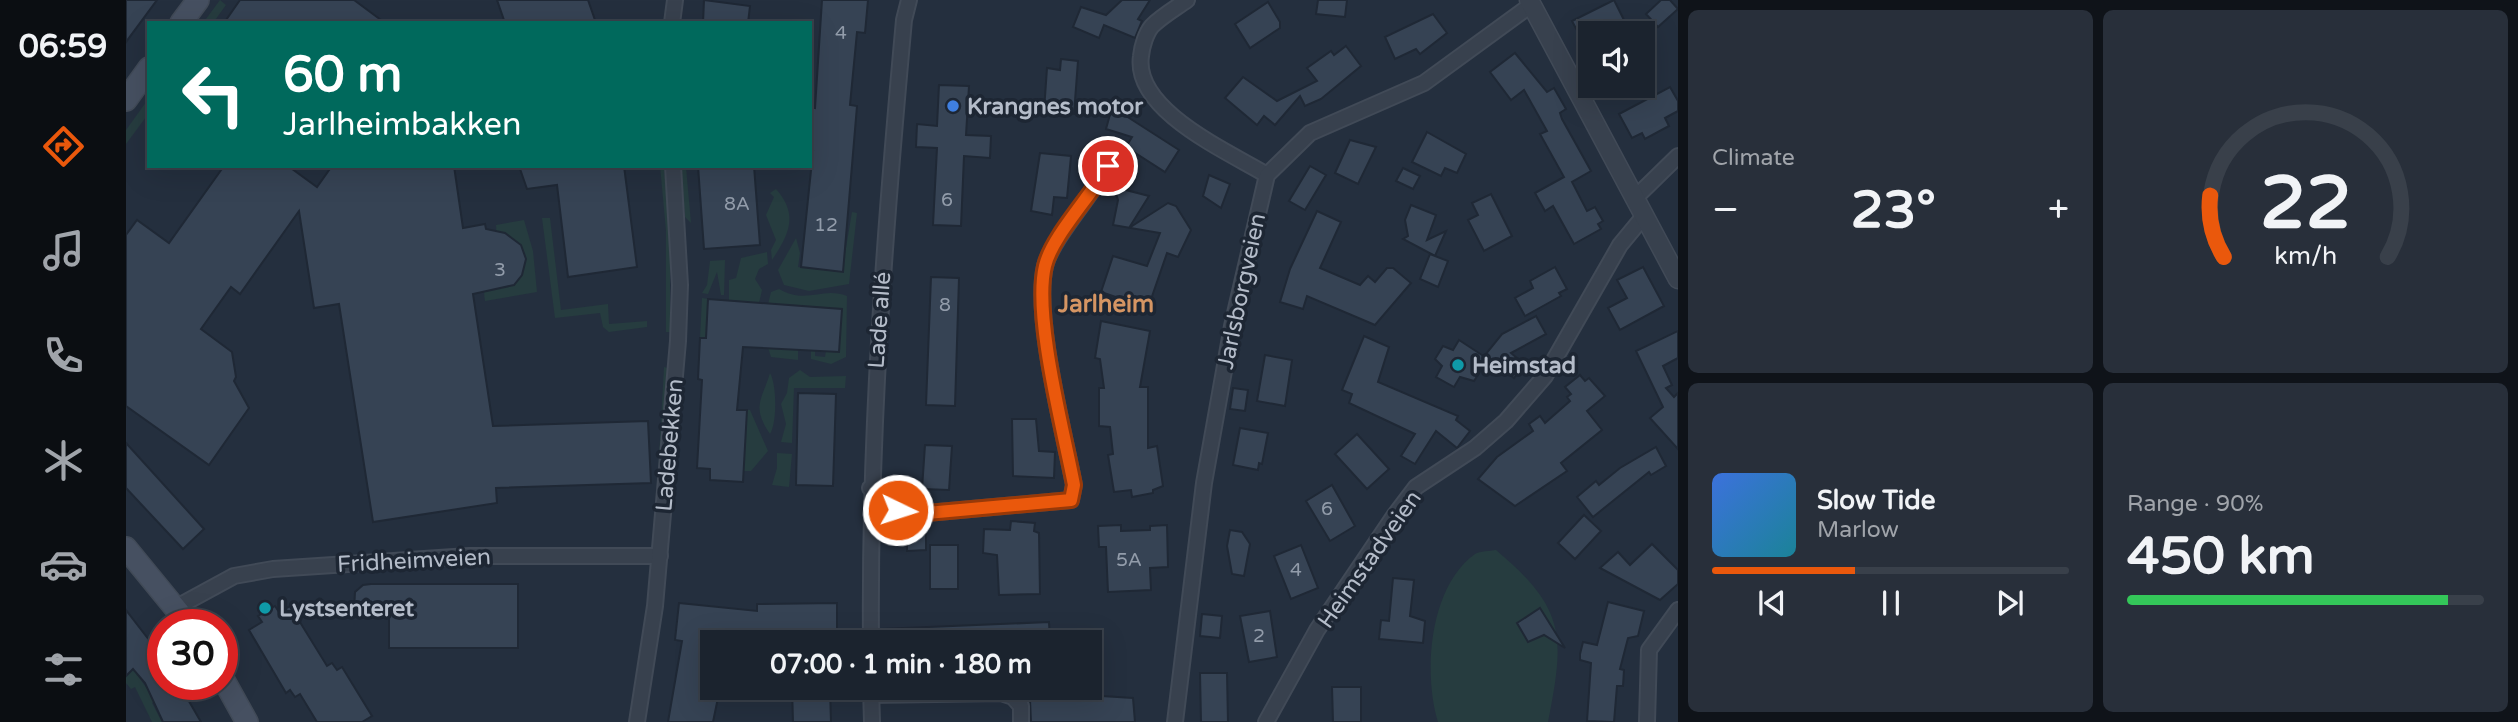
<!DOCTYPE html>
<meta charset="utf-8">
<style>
:root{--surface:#1b232e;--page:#282f3a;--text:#f1f3f6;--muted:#a0a4aa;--line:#39404a;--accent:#ea580c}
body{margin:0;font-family:"Varela Round",sans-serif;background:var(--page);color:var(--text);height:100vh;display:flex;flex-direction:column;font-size:26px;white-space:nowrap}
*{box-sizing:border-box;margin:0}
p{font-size:23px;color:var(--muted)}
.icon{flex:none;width:38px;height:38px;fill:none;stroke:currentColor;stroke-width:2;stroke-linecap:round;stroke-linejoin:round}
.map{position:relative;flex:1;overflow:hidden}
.side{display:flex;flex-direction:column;gap:10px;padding:10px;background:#0f1319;width:840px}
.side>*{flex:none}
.banner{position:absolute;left:21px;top:21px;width:665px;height:147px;border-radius:0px;box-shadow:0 7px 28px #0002,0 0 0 2px var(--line);background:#00695c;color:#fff;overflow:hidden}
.buttons{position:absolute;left:1452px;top:21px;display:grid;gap:14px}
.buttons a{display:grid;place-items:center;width:77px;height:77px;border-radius:0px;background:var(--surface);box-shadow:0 7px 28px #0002,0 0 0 2px var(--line);font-size:35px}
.speed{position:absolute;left:21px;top:609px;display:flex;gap:14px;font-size:35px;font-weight:700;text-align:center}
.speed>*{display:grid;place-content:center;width:91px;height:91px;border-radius:50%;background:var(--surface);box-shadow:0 7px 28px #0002,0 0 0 2px var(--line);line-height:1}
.speed .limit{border:10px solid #d22;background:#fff;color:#111}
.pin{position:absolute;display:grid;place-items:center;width:60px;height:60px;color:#fff;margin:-30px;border:4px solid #fff;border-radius:50%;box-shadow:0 2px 7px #0007}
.me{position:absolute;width:77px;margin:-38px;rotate:94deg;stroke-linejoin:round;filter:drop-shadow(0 0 5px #0008)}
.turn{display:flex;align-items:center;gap:24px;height:147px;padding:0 21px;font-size:32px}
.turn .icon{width:91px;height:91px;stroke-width:2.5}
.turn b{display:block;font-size:49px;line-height:60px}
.big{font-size:52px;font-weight:800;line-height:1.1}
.side .widget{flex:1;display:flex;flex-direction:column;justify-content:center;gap:10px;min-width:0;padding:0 24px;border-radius:10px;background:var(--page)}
.side .dial{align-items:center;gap:0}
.dial svg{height:182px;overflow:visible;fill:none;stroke:var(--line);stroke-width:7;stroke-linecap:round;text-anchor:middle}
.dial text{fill:var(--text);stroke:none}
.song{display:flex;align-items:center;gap:21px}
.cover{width:84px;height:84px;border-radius:10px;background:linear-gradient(135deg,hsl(220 70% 55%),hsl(190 70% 35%))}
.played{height:7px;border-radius:4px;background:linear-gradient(90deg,var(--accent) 40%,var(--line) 40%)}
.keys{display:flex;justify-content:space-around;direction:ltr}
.heat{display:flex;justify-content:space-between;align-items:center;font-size:38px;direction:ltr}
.charge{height:10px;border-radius:5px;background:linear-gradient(90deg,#34c759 90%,var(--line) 0)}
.side .tiles{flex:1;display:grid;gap:10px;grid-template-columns:repeat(2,1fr)}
.trip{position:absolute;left:574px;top:630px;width:402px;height:70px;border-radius:0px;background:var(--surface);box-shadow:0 7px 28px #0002,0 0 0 2px var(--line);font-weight:800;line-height:70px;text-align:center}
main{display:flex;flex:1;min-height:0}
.dock{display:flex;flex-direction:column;width:126px;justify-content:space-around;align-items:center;background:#0b0e12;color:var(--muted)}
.dock .icon{width:49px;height:49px}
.dock .on{color:var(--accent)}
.dock b{font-size:32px;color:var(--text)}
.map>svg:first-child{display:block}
.green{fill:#263c3f}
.building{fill:#364354;stroke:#1f2835;stroke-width:2}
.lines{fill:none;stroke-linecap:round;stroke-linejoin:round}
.minor-casing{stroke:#414a57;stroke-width:18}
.tertiary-casing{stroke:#414a57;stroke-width:21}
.secondary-casing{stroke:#414a57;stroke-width:24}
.minor{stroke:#38414e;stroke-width:14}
.tertiary{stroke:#38414e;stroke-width:18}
.secondary{stroke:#465061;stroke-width:21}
.route-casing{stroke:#983908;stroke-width:18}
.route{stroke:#ea580c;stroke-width:12}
.shop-dot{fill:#3f7fe0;stroke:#1d2633;stroke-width:2.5}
.culture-dot{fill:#0f9aa8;stroke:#1d2633;stroke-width:2.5}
.labels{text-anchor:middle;stroke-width:7;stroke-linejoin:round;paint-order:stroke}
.number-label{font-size:19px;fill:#929caa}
.poi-label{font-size:23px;font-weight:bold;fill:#b4bcc9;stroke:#1d2633;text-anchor:start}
.street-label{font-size:23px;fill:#b4bcc9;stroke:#1d2633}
.neighbourhood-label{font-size:24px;font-weight:bold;fill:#d59563;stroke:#1d2633}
</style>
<main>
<nav class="dock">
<b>06:59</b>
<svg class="icon on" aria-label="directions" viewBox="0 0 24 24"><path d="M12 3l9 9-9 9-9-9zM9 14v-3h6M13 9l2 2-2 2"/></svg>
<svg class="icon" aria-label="music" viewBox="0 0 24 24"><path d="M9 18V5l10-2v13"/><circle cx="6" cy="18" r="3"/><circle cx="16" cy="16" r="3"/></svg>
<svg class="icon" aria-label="phone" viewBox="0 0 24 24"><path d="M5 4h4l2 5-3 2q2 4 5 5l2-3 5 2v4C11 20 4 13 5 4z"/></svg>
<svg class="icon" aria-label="climate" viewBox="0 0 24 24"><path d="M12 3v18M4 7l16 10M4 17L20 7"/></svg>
<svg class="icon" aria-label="car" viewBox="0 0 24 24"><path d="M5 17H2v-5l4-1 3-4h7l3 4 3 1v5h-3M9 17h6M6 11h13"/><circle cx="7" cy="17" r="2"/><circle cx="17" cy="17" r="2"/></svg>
<svg class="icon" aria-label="filters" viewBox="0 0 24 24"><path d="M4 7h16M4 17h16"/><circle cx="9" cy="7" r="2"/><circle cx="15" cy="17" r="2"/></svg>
</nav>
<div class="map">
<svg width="1552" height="722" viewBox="0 0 1552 722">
<rect width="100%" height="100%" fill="#242f3e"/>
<!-- green -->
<g class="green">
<polygon points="94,0 100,5 87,23 77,23"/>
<polygon points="23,98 23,113 0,144 0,130"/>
<polygon points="534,166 538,166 544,230 544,332 540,332 540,231"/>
<polygon points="554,167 560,167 565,223 559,217"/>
<path d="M650,189C673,215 663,234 646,260L645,250L650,240L640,215L648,197L644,193Z"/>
<polygon points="726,212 731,213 723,284 683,291 658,285 652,270 670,238 674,253 672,267 716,272"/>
<polygon points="416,218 424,218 435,310 482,304 483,324 521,321 521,327 483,332 477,327 474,313 429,318"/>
<path d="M398,220L407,251L411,292L359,301C354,275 373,251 370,225Z"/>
<polygon points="641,252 642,264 633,269 629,279 636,290 624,342 626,302 603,300 603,280 610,278 615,258"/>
<polygon points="599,260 598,295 595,295 591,272 582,294 576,293 581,285 584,261"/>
<path d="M653,289C681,305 696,286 721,296L720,357L705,364L685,359V350H689V356L699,357L700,351L713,352L715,309L646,305L644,348L672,350V360L645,357C637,335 639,314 645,292Z"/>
<polygon points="576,298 582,299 580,338 574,338"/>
<polygon points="538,367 542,368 532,474"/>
<polygon points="674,370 684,377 720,376 719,388 668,388 666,443 655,442 660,424 655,404 661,393 663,378"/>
<path d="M644,373C651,385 651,423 644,434C625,406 636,400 644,373Z"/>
<polygon points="621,410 624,410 642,451 625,471 617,471"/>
<polygon points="651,453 666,454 663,487 646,485 651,468"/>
<path d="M1370,550C1440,609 1439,636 1422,722H1312C1297,673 1303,587 1349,554C1354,551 1364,551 1370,550Z"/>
<polygon points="0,666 4,672 7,669 29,700 26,703 36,722 26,722 9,687 5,689 0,683"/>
</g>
<!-- building -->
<g class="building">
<polygon points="0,0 31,0 0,42"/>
<polygon points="114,0 228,0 259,23 98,23"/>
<polygon points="371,0 462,0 470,23 379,23"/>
<polygon points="578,0 624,6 622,23 577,23"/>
<polygon points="696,0 742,0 739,33 731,32 724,105 731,106 717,272 675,267 687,151 684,151 684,107 689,108"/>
<polygon points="996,0 1024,0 1012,19 1016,21 1009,38 978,25 973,38 947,27 955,7 980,15"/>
<polygon points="1192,0 1221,0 1219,17 1190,14"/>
<polygon points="1488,0 1498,20 1490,24 1495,33 1465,33 1465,57 1446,21"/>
<polygon points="1535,0 1544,0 1552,9 1532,27 1520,14"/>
<polygon points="1142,2 1154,22 1154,28 1124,48 1109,24"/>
<polygon points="1307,14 1321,33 1294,54 1290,49 1269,59 1259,37"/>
<polygon points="1220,46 1235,66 1195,99 1179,106 1174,96 1149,125 1138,116 1131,125 1099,98 1117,77 1151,101 1191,81 1181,68 1205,51 1208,55"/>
<polygon points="1389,53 1421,92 1428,88 1440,109 1434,113 1436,119 1465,171 1446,182 1461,211 1469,207 1477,221 1472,224 1475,229 1448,244 1427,206 1419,211 1409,193 1438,177 1414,134 1421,131 1398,90 1385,100 1364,72"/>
<polygon points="935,59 952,61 948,114 918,111 921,68 934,70"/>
<polygon points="813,85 843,86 840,135 865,136 864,158 838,156 835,226 807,225 811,148 790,147 791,124 811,126"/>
<polygon points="1544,87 1552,101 1552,111 1539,118 1543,126 1519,139 1516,133 1506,138 1493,114"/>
<polygon points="986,107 1053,150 1039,172 1000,147 1006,137 980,129"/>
<polygon points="1301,132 1340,154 1331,173 1319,168 1315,176 1286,162"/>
<polygon points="1224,140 1250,147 1232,184 1209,173"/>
<polygon points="914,153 945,156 941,198 928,197 926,215 905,211"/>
<polygon points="98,166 162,166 191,187 206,166 328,166 337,228 359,224 360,229 379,233 395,245 400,259 396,275 388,285 347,294 367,426 522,421 525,483 370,488 371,503 247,522 213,304 188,308 173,211 114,294 105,287 75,329 106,352 110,377 108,381 123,408 83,465 0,406 0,235 11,220 43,243"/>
<polygon points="393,166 498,166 511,267 442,277 431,185 401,189"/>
<polygon points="572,166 628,166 634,245 578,249"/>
<polygon points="1184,166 1200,175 1179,210 1163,201"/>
<polygon points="1277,168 1294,176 1287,189 1270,181"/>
<polygon points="1083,175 1104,184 1095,208 1077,196"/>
<polygon points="988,187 1023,196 1003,228 1042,203 1050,206 1065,230 1052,257 1041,253 1022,308 975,292 987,256 1021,266 1034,233 987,225 992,200"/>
<polygon points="1365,194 1386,236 1358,251 1342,220 1352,215 1346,203"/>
<polygon points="1285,205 1310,215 1301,240 1320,231 1309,256 1277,239 1282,236 1279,220"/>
<polygon points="1191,211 1215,222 1194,268 1234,285 1242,276 1249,282 1261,268 1267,268 1285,283 1249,325 1181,296 1177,309 1154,302 1164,269"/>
<polygon points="1304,254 1322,261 1312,287 1294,279"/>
<polygon points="1429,267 1441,289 1433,293 1435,296 1399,316 1389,298 1407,288 1404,281"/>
<polygon points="1517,267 1538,306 1494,330 1482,308 1501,298 1491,280"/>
<polygon points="805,277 833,278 829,406 800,405"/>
<polygon points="582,299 716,309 713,352 617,347 611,410 621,410 617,482 584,480 584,469 571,468 576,380 572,379 574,338 580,338"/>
<polygon points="1410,316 1420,334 1385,353 1398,364 1388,378 1359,355 1376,334"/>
<polygon points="975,321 1024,331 1014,387 1022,387 1022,448 1031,446 1037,486 1027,490 1027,493 1006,497 1005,490 988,492 982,455 987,454 984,427 973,426 973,388 978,388 974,359 969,358"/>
<polygon points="1552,331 1552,358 1537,366 1546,385 1540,388 1548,397 1552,393 1552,449 1524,418 1537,407 1510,351"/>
<polygon points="1238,336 1263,347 1252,382 1332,416 1330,420 1344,431 1331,448 1310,431 1289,464 1275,456 1289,434 1223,403 1226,394 1216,390"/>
<polygon points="1333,340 1362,359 1348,381 1334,377 1328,387 1310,377 1316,366 1309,359 1317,346 1327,350"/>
<polygon points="1139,355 1166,360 1159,406 1131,401"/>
<polygon points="1454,375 1459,381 1463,378 1479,396 1461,411 1476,430 1435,463 1441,471 1389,506 1352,479 1371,457 1407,431 1403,424 1414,416 1419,423 1444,401 1441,397 1445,394 1439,387"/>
<polygon points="1107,388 1122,390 1119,411 1104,409"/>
<polygon points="672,393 710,394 707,486 670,485"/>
<polygon points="886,419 910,419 913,451 929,452 928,478 887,476"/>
<polygon points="1114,428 1142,433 1136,464 1133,463 1132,470 1107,465"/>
<polygon points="1231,434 1263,469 1241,489 1209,454"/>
<polygon points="0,443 78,529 57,549 0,488"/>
<polygon points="799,445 826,446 823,490 796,489"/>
<polygon points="1530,447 1540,466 1525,475 1523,472 1467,517 1451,497 1470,481 1473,485 1494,468"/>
<polygon points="1206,485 1229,526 1204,541 1180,501"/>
<polygon points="1458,515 1475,531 1449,559 1432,543"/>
<polygon points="885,521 909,523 908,531 913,533 914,594 873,595 871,555 857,553 858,529 884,530"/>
<polygon points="995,525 995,531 1024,530 1024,526 1041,525 1042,567 1024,568 1025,590 982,592 980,547 973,547 972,526"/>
<polygon points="1104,530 1116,532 1124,544 1118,576 1106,574 1101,546"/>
<polygon points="781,534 800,534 800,550 781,551"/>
<polygon points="1526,544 1552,570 1552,584 1534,600 1474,568 1492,552 1504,565"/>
<rect x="804" y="545" width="28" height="44"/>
<polygon points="1175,545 1192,588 1165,599 1148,556"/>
<polygon points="1267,578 1288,580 1284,616 1299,621 1297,643 1253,639 1255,620 1263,621"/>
<polygon points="245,584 392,584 392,648 263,648 263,617 240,617 240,610 228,610 229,592 237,585"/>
<polygon points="1482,602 1518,611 1512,636 1502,638 1494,669 1498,670 1497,686 1491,686 1488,722 1461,721 1465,663 1454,660 1454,654 1457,642 1471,645"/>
<polygon points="553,603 631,611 631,604 711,603 711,642 586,642 586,688 594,688 587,722 542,722 556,641 549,640"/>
<polygon points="149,606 153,612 164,606 201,666 206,663 211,670 216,667 246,716 236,722 191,722 174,694 169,697 164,690 160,693 123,630 136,622 132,616"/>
<polygon points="1414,608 1439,648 1418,635 1402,642 1391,623"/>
<polygon points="0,610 37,658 37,684 53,684 75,722 37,722 19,683 7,669 0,676"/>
<polygon points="1144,611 1151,657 1123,662 1114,616"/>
<polygon points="1076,614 1096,616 1094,638 1074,636"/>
<polygon points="923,622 924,642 755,642 755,629"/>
<polygon points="1074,673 1101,673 1102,722 1075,722"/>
<polygon points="1206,687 1235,687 1235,722 1207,722"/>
<polygon points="666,688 704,688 705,722 667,722"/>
<polygon points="944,694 1007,698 1009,722 905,722 904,700"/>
</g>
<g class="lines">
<defs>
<g id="minor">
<path d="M1061,0C1050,8 1036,16 1026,26C1020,33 1016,46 1015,56C1007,110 1101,151 1141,175"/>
<polyline points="546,23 549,0"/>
<polyline points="1509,198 1552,156"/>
<path d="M744,488L755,491L772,511L790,514L945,500L948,485C938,432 907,315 919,266C926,239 967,194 982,166"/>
<polyline points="51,607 108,576 147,569 343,556 534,556"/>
<path d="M745,642C743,434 759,228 778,20L783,0"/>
<polyline points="745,688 746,722"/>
<polyline points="745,695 875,693 887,697 895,706 895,722"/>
<polyline points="511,722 529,606 552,341 554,285 547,166"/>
<polyline points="1049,722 1078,483 1106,326 1141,175 1184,133 1298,83 1405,5"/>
<polyline points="1140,722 1191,630 1268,516 1290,487 1349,448 1380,421 1419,376 1494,245 1518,216"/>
<polyline points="1521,722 1523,650 1552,610"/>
</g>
<polyline id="tertiary" points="1403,0 1552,279"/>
<g id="secondary">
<polyline points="55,23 72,0"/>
<polyline points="0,100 23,68"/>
<polyline points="0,548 63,625"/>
<polyline points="96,677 121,722"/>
</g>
</defs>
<!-- minor casing -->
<use href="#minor" class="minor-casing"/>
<!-- tertiary casing -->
<use href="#tertiary" class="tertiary-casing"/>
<!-- secondary casing -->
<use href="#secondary" class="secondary-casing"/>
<!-- minor -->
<use href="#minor" class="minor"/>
<!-- tertiary -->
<use href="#tertiary" class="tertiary"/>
<!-- secondary -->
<use href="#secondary" class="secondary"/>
</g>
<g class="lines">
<defs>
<path id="route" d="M772,510L790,514L945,500L948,485C938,432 907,316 919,266C926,236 966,195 982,166"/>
</defs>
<!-- route casing -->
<use href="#route" class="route-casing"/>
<!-- route -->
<use href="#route" class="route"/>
</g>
<!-- markers -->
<circle class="shop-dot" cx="827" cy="106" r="7"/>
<g class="culture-dot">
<circle cx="1332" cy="365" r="7"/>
<circle cx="139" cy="608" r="7"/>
</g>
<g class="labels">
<!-- number labels -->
<g class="number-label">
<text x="715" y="39">4</text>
<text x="821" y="206">6</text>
<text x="611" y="210">8A</text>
<text x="700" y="231">12</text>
<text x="374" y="276">3</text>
<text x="819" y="311">8</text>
<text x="1201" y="515">6</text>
<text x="1003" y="566">5A</text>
<text x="1170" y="576">4</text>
<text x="1133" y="642">2</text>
</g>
<!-- poi labels -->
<g class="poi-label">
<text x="841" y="114">Krangnes motor</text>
<text x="1346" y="373">Heimstad</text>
<text x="153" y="616">Lystsenteret</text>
</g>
<!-- street labels -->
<g class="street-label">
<text transform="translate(1115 291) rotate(-78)" y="8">Jarlsborgveien</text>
<text transform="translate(753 320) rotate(-86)" y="8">Lade allé</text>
<text transform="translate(543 445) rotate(-85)" y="8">Ladebekken</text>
<text transform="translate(1243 559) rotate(-55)" y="8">Heimstadveien</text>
<text transform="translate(288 560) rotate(-3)" y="8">Fridheimveien</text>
</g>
<!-- neighbourhood labels -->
<g class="neighbourhood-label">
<text x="980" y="312">Jarlheim</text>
</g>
</g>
</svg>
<div class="buttons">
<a><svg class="icon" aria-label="sound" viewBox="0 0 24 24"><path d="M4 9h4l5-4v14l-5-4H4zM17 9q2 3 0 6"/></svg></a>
</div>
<div class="speed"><div class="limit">30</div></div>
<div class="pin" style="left:982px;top:166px;background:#d93025"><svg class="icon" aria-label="arrive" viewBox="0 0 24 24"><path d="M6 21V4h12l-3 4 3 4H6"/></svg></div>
<svg class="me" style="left:772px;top:510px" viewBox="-20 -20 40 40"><circle r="17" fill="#ea580c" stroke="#fff" stroke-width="3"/><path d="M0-11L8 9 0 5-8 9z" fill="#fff"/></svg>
<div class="trip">07:00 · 1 min · 180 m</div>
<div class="banner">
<div class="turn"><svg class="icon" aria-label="left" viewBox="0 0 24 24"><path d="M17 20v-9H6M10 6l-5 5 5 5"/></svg><div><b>60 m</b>Jarlheimbakken</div></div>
</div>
</div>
<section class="side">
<div class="tiles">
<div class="widget"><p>Climate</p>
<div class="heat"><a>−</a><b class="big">23°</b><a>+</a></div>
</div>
<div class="widget dial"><svg viewBox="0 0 100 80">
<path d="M14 69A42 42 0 1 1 86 69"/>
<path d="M14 69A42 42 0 0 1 8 42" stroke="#ea580c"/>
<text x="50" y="56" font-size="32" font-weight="700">22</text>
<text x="50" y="72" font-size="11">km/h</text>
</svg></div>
<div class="widget">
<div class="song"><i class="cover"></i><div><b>Slow Tide</b><p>Marlow</p></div></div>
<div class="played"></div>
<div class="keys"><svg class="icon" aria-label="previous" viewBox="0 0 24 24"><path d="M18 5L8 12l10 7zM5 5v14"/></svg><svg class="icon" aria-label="pause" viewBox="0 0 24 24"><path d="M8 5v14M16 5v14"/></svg><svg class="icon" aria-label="next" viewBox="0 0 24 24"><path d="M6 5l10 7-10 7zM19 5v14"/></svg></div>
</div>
<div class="widget"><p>Range · 90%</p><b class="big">450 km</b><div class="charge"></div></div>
</div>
</section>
</main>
